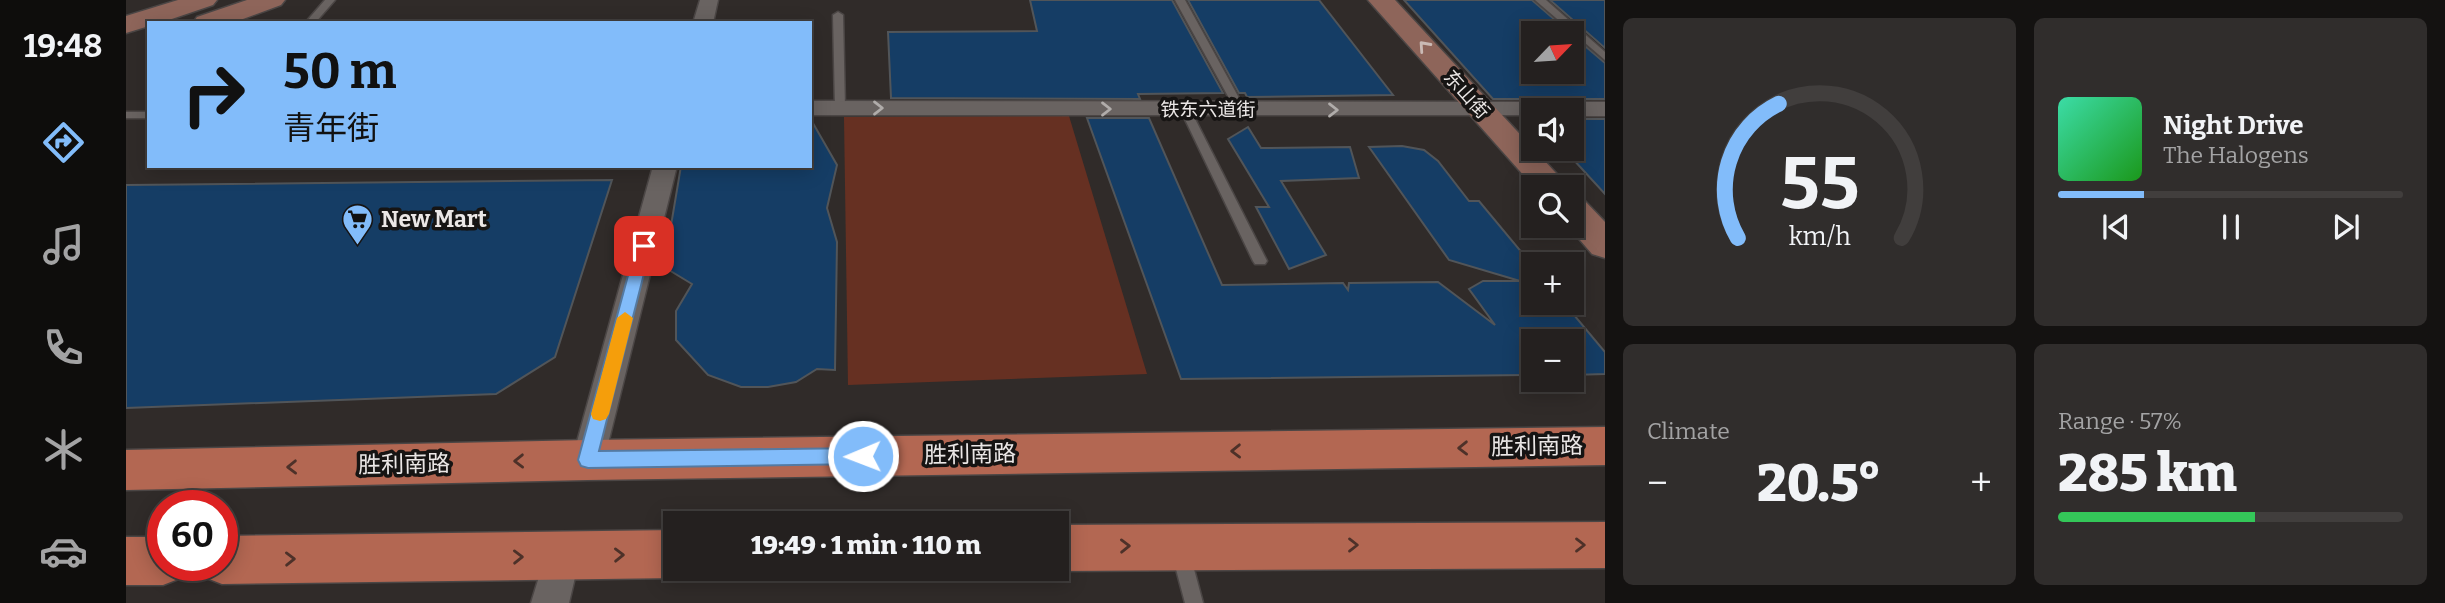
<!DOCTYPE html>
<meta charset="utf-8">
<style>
:root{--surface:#24201f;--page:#302d2c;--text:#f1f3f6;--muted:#a3a3a4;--line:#413e3d;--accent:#82bcfa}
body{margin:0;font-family:Bitter,"Noto Sans SC",serif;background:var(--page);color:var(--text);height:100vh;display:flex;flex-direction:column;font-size:26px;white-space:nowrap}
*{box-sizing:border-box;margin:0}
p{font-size:23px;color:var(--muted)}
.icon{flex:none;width:38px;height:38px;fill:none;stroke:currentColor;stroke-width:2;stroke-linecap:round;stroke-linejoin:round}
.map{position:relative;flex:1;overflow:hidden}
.sheet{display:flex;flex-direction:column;gap:18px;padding:18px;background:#141211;width:840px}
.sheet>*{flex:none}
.guide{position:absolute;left:21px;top:21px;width:665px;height:147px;border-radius:0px;box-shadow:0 4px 18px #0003,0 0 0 2px var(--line);background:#82bcfa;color:#111;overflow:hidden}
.needle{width:46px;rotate:65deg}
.fabs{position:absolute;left:1395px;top:21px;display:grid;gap:14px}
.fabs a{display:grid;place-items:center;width:63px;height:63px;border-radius:0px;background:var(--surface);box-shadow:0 4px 18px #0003,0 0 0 2px var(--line);font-size:35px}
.speed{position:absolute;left:21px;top:490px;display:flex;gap:14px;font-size:35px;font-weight:700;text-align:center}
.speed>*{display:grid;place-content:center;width:91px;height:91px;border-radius:50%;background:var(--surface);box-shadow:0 4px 18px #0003,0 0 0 2px var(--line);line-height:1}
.speed .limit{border:10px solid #d22;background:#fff;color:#111}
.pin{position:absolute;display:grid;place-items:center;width:60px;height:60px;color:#fff;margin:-30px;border-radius:14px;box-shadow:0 4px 10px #0006}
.me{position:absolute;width:77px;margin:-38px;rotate:269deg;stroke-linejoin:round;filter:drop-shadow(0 0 5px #0008)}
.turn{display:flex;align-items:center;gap:24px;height:147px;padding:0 21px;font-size:32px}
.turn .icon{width:91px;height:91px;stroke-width:2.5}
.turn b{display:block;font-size:49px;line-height:60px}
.big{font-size:52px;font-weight:800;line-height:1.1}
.sheet .widget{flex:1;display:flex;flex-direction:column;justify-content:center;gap:10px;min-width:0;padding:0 24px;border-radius:10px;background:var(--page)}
.sheet .dial{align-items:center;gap:0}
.dial svg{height:182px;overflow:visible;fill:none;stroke:var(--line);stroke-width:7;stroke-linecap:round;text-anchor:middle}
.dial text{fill:var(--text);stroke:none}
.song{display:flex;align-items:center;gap:21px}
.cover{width:84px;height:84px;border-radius:10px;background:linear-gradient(135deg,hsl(160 70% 55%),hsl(120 70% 35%))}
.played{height:7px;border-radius:4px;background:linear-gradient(90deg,var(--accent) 25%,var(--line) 25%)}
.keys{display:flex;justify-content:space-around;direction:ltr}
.heat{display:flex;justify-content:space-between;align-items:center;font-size:38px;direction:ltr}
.charge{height:10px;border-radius:5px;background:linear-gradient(90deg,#34c759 57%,var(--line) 0)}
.sheet .tiles{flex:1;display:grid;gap:18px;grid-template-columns:repeat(2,1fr)}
.trip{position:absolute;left:537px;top:511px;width:406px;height:70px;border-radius:0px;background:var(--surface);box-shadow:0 4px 18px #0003,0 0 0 2px var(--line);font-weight:800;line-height:70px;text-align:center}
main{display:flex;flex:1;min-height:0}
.dock{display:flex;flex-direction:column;width:126px;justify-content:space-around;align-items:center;background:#0e0d0c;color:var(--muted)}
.dock .icon{width:49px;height:49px}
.dock .selected{color:var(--accent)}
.dock b{font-size:32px;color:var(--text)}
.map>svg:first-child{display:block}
.green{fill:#663022}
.building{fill:#153d65;stroke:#515559;stroke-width:2}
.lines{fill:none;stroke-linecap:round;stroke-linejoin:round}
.lane-casing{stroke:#4b4645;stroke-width:3}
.street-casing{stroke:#4b4645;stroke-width:3}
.secondary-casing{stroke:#4b4645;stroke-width:3}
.primary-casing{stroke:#4b4645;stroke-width:3}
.lane{fill:#696361;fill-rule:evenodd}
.street{fill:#696361;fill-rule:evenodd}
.secondary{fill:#8e655a;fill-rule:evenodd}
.primary{fill:#b36752;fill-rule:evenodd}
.oneway{stroke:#cabab5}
.oneway2{stroke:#b0acaa}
.oneway3{stroke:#4d3129}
.route{fill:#82bcfa;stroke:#547aa2;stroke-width:2}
.slow{fill:#f59e0b}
.labels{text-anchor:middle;stroke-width:7;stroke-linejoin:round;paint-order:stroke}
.far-street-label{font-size:19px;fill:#ebe7e6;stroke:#161413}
.poi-label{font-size:23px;font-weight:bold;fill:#ebe7e6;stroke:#161413;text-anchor:start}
.street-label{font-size:23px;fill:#ebe7e6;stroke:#161413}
</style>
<main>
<nav class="dock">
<b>19:48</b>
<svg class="icon selected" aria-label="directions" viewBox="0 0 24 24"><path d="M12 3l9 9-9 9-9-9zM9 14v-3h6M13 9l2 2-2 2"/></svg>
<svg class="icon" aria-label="music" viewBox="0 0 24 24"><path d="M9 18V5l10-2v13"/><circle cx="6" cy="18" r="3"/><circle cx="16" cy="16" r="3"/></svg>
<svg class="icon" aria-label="phone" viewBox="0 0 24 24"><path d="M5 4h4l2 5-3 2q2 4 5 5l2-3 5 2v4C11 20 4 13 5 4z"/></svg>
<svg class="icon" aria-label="climate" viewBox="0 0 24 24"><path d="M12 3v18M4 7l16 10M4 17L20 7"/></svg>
<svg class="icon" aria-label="car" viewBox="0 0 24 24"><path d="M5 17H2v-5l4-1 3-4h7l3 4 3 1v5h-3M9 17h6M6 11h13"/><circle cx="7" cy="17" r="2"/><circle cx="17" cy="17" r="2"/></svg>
</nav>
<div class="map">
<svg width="1479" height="603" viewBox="0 0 1479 603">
<rect width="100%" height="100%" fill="#302b29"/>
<!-- green -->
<polygon class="green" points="943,116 1021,374 722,385 718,117"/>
<!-- building -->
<g class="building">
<polygon points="904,0 1046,0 1097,93 1012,94 1014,99 765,98 762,32 911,31"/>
<polygon points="1062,0 1193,0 1267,95 1121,97 1119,93 1113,93"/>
<polygon points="1278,0 1406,0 1444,33 1407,33 1407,72 1446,72 1446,35 1479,63 1479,99 1367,99"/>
<polygon points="1424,0 1479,0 1479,48"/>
<polygon points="684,118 711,165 701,208 711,242 709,370 691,369 670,382 642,387 615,387 582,375 550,340 550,311 566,284 538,267 555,166 684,166"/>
<polygon points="961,118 1023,118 1096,285 1217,283 1222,290 1223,283 1312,282 1369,325 1343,289 1357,281 1394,281 1323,260 1243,147 1276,146 1298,150 1312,161 1343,201 1353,201 1407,266 1407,303 1438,303 1479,352 1479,374 1446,375 1446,341 1407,341 1407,375 1055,379"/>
<polygon points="1446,119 1479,119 1479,194 1446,158"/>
<polygon points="1122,127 1135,148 1224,147 1233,178 1155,181 1200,255 1163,269 1130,207 1143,207 1102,139"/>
<polygon points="486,180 429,357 370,394 0,408 0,185"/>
</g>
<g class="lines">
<defs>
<g id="lane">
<polygon points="199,0 209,0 189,23 179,23"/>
<polygon points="1049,0 1059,0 1119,109 1118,111 1114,112 1109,109"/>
<polygon points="1409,0 1420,0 1479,52 1479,60"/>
<polygon points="712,12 717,15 719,108 714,111 709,108 707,15"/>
<polygon points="1059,106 1064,109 1141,261 1139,264 1129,264 1127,261 1054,109"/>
<rect x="0" y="112" width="23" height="6"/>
<polygon points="1055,545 1061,548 1064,554 1077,603 1059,603 1046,554 1049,548"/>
</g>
<g id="street">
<polygon points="574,0 592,0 587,23 567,23"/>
<polygon points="684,101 1479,102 1479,116 1446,116 1446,110 1407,110 1407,115 684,115"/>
<polygon points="527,166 551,166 478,460 474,470 462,474 450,470 446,460"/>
<polygon points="436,539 449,544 454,556 443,603 405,603 423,544"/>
</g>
<g id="secondary">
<polygon points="52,0 91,0 87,5 34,23 23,23 23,26 0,33 0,16"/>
<polygon points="121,0 159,0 155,5 106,23 67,23 71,17"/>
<polygon points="1242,0 1269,0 1443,187 1408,187"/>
<polygon points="1446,197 1458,200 1479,222 1479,258 1466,254 1442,226 1446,226"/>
</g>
<g id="primary">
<polygon points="1479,427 1479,465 462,480 0,490 0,450 462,440"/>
<polygon points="1479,522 1479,568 931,571 924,569 931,569 931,525"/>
<polygon points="550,530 550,569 568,569 550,578 96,584 78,577 73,565 96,565 96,536"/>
<polygon points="0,537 37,537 37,565 60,565 55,578 37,585 0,585"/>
</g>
</defs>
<!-- lane casing -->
<use href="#lane" class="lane-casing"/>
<!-- street casing -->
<use href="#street" class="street-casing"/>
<!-- secondary casing -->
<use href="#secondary" class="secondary-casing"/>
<!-- primary casing -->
<use href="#primary" class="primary-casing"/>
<!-- lane -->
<use href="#lane" class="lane"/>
<!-- street -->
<use href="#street" class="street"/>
<!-- secondary -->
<use href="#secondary" class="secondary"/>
<!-- primary -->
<use href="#primary" class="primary"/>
</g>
<!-- one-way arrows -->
<defs><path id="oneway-chevron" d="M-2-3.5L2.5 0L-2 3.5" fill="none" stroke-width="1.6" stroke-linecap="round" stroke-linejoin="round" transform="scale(1.75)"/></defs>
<use class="oneway" href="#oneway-chevron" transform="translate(1298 46) rotate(-132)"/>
<g class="oneway2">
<use href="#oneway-chevron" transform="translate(752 108)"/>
<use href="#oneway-chevron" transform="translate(980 109)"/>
<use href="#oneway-chevron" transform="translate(1207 110)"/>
</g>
<g class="oneway3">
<use href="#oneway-chevron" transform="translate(1337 448) rotate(179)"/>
<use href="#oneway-chevron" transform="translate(1110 451) rotate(179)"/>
<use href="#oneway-chevron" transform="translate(393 461) rotate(179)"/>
<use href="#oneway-chevron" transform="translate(166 467) rotate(179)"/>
<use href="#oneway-chevron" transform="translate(1227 545)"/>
<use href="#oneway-chevron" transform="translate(1454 545)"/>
<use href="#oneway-chevron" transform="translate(999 546) rotate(-1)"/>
<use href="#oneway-chevron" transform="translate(493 555) rotate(-1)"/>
<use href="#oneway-chevron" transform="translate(392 557) rotate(-1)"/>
<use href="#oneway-chevron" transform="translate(164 559) rotate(-1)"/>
</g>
<!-- route -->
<polygon class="route" points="518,241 525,246 473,451 737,448 743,450 746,456 743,462 737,464 462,468 455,466 452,460 510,246"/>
<!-- slow -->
<polygon class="slow" points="499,312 507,318 483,414 480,419 474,421 467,419 465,414 491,318"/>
<!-- icons -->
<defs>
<symbol id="supermarket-pin" viewBox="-11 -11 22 30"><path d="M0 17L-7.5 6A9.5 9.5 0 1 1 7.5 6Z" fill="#82bcfa" stroke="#161413"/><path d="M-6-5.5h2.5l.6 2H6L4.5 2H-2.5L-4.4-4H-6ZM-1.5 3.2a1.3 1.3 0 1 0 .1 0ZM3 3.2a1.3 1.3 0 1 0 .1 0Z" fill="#111"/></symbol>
</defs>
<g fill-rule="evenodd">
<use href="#supermarket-pin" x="214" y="202" width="35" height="47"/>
</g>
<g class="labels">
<!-- far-street labels -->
<g class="far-street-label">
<text transform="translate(1341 94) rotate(48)" y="7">东山街</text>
<text x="1082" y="116">铁东六道街</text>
</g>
<!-- poi labels -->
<g class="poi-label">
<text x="255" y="227">New Mart</text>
</g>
<!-- street labels -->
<g class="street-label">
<text transform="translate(1411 446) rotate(-1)" y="8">胜利南路</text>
<text transform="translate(844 454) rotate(-1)" y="8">胜利南路</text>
<text transform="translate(278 464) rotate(-1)" y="8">胜利南路</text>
</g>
</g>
</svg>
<div class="fabs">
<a><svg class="needle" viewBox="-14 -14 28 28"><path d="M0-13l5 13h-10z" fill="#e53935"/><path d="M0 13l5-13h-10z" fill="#a3a3a4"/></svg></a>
<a><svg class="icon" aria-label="sound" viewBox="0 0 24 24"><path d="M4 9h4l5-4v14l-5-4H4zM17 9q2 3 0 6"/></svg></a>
<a><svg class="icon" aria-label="search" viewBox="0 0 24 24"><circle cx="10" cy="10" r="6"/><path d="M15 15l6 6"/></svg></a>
<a>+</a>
<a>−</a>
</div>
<div class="speed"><div class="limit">60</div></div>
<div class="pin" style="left:518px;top:246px;background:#d93025"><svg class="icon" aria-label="arrive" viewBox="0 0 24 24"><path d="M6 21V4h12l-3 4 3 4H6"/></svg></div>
<svg class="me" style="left:737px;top:456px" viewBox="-20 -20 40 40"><circle r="17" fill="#82bcfa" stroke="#fff" stroke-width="3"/><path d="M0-11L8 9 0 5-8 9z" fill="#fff"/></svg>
<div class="trip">19:49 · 1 min · 110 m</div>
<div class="guide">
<div class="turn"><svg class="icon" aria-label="right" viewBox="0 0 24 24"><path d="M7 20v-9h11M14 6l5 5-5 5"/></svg><div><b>50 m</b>青年街</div></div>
</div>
</div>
<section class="sheet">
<div class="tiles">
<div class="widget dial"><svg viewBox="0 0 100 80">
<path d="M14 69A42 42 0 1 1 86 69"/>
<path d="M14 69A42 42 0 0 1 32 10" stroke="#82bcfa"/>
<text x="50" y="56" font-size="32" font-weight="700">55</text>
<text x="50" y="72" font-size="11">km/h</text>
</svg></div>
<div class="widget">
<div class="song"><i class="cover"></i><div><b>Night Drive</b><p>The Halogens</p></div></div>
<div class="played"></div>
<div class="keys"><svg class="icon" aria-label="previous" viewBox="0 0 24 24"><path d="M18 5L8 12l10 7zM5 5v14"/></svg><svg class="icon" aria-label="pause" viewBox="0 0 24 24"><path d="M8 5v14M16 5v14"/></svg><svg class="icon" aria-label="next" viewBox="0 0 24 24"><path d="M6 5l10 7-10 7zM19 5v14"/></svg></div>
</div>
<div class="widget"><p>Climate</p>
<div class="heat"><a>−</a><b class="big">20.5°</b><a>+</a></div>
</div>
<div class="widget"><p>Range · 57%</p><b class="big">285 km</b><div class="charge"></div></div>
</div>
</section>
</main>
